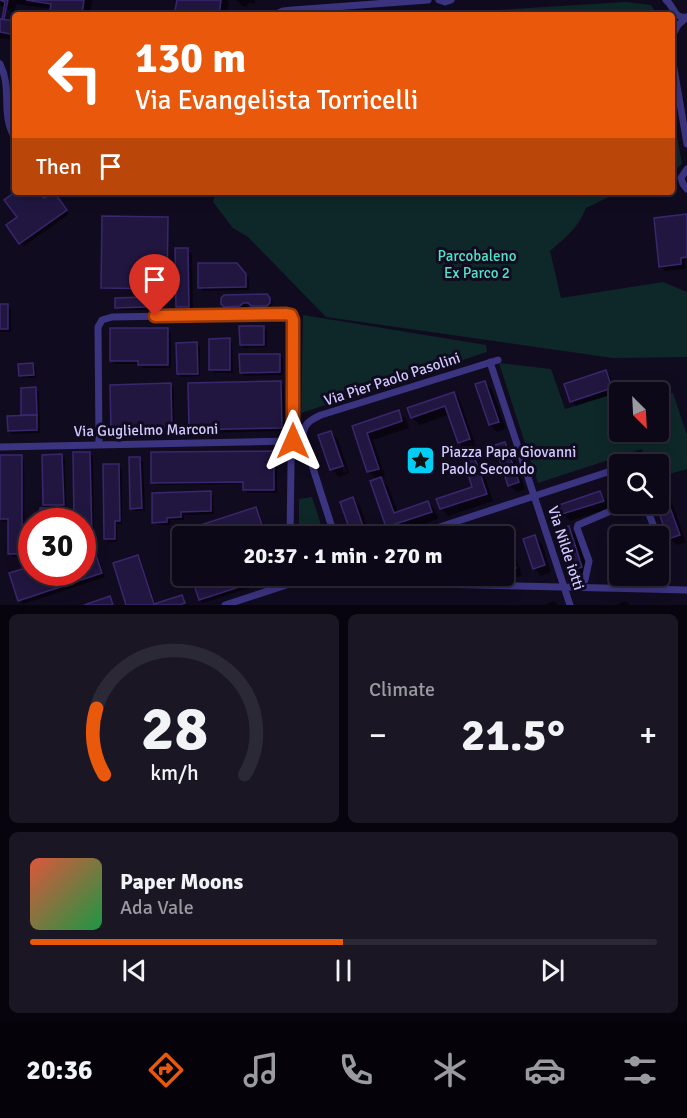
<!DOCTYPE html>
<meta charset="utf-8">
<style>
:root{--surface:#0c0817;--page:#1a1624;--text:#f1f3f6;--muted:#9a9aa1;--line:#2c2936;--accent:#ea580c}
body{margin:0;font-family:Signika,sans-serif;background:var(--page);color:var(--text);height:100vh;display:flex;flex-direction:column;font-size:22px;white-space:nowrap}
*{box-sizing:border-box;margin:0}
p{font-size:20px;color:var(--muted)}
.icon{flex:none;width:33px;height:33px;fill:none;stroke:currentColor;stroke-width:2;stroke-linecap:round;stroke-linejoin:round}
.map{position:relative;height:605px;overflow:hidden}
.panel{display:flex;flex-direction:column;gap:9px;padding:9px;background:#07040d;flex:1}
.panel>*{flex:none}
.banner{position:absolute;left:12px;top:12px;width:663px;height:183px;border-radius:6px;box-shadow:0 3px 15px #0003,0 0 0 2px var(--line);background:#ea580c;color:#fff;overflow:hidden}
.needle{width:39px;rotate:156deg}
.fabs{position:absolute;left:609px;top:382px;display:grid;gap:12px}
.fabs a{display:grid;place-items:center;width:60px;height:60px;border-radius:6px;background:var(--surface);box-shadow:0 3px 15px #0003,0 0 0 2px var(--line);font-size:30px}
.speed{position:absolute;left:18px;top:508px;display:flex;gap:12px;font-size:30px;font-weight:700;text-align:center}
.speed>*{display:grid;place-content:center;width:78px;height:78px;border-radius:50%;background:var(--surface);box-shadow:0 3px 15px #0003,0 0 0 2px var(--line);line-height:1}
.speed .limit{border:9px solid #d22;background:#fff;color:#111}
.pin{position:absolute;display:grid;place-items:center;width:51px;height:51px;color:#fff;margin:-62px -26px;border-radius:50% 50% 50% 0;rotate:-45deg;box-shadow:0 0 6px #0007}
.pin .icon{rotate:45deg}
.me{position:absolute;width:66px;margin:-33px;rotate:0deg;stroke-linejoin:round;filter:drop-shadow(0 0 4px #0008)}
.turn{display:flex;align-items:center;gap:21px;height:126px;padding:0 24px;font-size:27px}
.turn .icon{width:78px;height:78px;stroke-width:2.5}
.turn b{display:block;font-size:42px;line-height:51px}
.then{display:flex;align-items:center;height:57px;padding:0 24px;background:#0003;gap:12px;font-size:22px}
.big{font-size:45px;font-weight:700;line-height:1.1}
.panel .card{flex:1;display:flex;flex-direction:column;justify-content:center;gap:9px;min-width:0;padding:0 21px;border-radius:9px;background:var(--page)}
.panel .dial{align-items:center;gap:0}
.dial svg{height:156px;overflow:visible;fill:none;stroke:var(--line);stroke-width:7;stroke-linecap:round;text-anchor:middle}
.dial text{fill:var(--text);stroke:none}
.song{display:flex;align-items:center;gap:18px}
.cover{width:72px;height:72px;border-radius:9px;background:linear-gradient(135deg,hsl(10 70% 55%),hsl(140 70% 35%))}
.played{height:6px;border-radius:3px;background:linear-gradient(90deg,var(--accent) 50%,var(--line) 50%)}
.keys{display:flex;justify-content:space-around;direction:ltr}
.heat{display:flex;justify-content:space-between;align-items:center;font-size:33px;direction:ltr}
.panel .tiles{flex:1;display:grid;gap:9px;grid-template-columns:1fr 1fr}
.card:last-child{grid-column:span 2}
.trip{position:absolute;left:172px;top:526px;width:342px;height:60px;border-radius:6px;background:var(--surface);box-shadow:0 3px 15px #0003,0 0 0 2px var(--line);font-weight:700;line-height:60px;text-align:center}
.menu{display:flex;height:96px;justify-content:space-around;align-items:center;background:#050309;color:var(--muted)}
.menu .icon{width:42px;height:42px}
.menu .active{color:var(--accent)}
.menu b{font-size:27px;color:var(--text)}
.map>svg:first-child{display:block}
.green{fill:#0e2829}
.shadow{fill:#0007;fill-rule:evenodd}
.building{fill:#211640;stroke:#39276d;stroke-width:1.5}
.lines{fill:none;stroke-linecap:round;stroke-linejoin:round}
.minor{stroke:#3b3480;stroke-width:7}
.route-casing{stroke:#983908;stroke-width:15}
.route{stroke:#ea580c;stroke-width:10}
.labels{text-anchor:middle;stroke-width:6;stroke-linejoin:round;paint-order:stroke}
.park-label{font-size:15px;fill:#50e3c7;stroke:#100b1f}
.street-label{font-size:15px;fill:#d2c9ff;stroke:#100b1f}
.poi-label{font-size:15px;fill:#d2c9ff;stroke:#100b1f;text-anchor:start}
</style>
<div class="map">
<svg width="687" height="605" viewBox="0 0 687 605">
<rect width="100%" height="100%" fill="#100b1f"/>
<!-- green -->
<g class="green">
<polygon points="626,2 651,5 657,15 415,15"/>
<polygon points="672,107 682,164 672,173"/>
<path d="M216,192H619L586,208C578,228 566,237 550,251L561,298L663,282L687,292V357L613,358L326,317L248,237L233,228L213,202Z"/>
<polygon points="303,315 486,345 487,352 301,413"/>
<polygon points="499,363 551,369 565,409 620,392 625,393 620,393 620,432 658,432 659,394 673,393 687,435 687,469 666,475 662,462 648,465 642,449 538,483"/>
<polygon points="312,497 325,537 299,537 299,499"/>
</g>
<!-- shadow -->
<g class="shadow">
<polygon points="0,0 92,0 90,15 56,15 52,9 16,4 14,15 6,7 0,6"/>
<polygon points="178,0 227,0 229,2 227,15 175,15"/>
<polygon points="235,0 255,0 255,4 248,3 247,7 242,6 239,2"/>
<polygon points="0,20 15,23 15,40 0,38"/>
<polygon points="17,192 40,192 45,199 57,196 69,214 24,246 20,243"/>
<polygon points="195,192 210,192 209,196"/>
<polygon points="687,216 685,269 665,271 660,266"/>
<polygon points="187,250 192,254 193,311 182,311 178,306"/>
<polygon points="240,268 249,279 249,290 203,291 199,287"/>
<polygon points="267,296 273,302 271,308 256,309 253,306 247,306 244,309 229,309 222,303"/>
<polygon points="145,299 148,302 148,310 120,310 117,307"/>
<polygon points="0,306 7,306 11,309 11,332 0,332"/>
<polygon points="263,327 267,330 267,347 244,348 241,345"/>
<polygon points="168,330 171,333 171,368 143,368 139,364 115,364 111,360"/>
<polygon points="229,340 232,343 233,373 214,373 211,370"/>
<polygon points="196,344 200,347 200,376 181,377 178,373"/>
<polygon points="279,355 283,358 283,375 244,376 241,373"/>
<polygon points="33,365 36,368 36,378 23,378 20,375"/>
<polygon points="605,372 610,376 615,393 576,406 571,401"/>
<polygon points="485,382 492,390 506,429 497,432 490,425"/>
<polygon points="281,383 284,386 285,431 194,433 191,430"/>
<polygon points="170,385 174,388 174,432 116,433 113,430"/>
<polygon points="22,389 36,389 39,392 40,433 12,434 9,431 23,417"/>
<polygon points="453,393 460,401 476,446 470,448 478,456 493,501 448,516 441,508 474,488 467,450 459,442 450,414 420,425 412,418 409,409"/>
<polygon points="398,412 406,419 409,428 373,440 385,476 380,478 388,486 398,513 428,503 435,510 438,519 395,534 387,527 372,482 377,480 369,472 354,427"/>
<path d="M331,432L338,440L349,473L339,477L332,469ZM332,439H335L347,472L344,473Z"/>
<polygon points="505,443 512,451 525,489 517,492 509,485"/>
<polygon points="273,452 277,456 277,493 248,493 245,490 245,484 156,485 153,482"/>
<polygon points="90,453 93,457 94,541 82,541 82,522 76,522"/>
<polygon points="62,456 65,459 66,507 59,508 64,513 64,522 41,522 50,509 45,504"/>
<polygon points="0,457 21,457 24,460 25,556 13,557 10,553 10,522 3,522 0,519"/>
<polygon points="139,458 143,462 145,511 135,511 132,508"/>
<polygon points="118,466 122,469 122,524 117,524 117,542 109,542 105,538"/>
<polygon points="620,486 620,503 614,497"/>
<polygon points="600,492 607,500 610,508 570,521 563,514"/>
<polygon points="210,493 213,496 214,514 184,515 184,520 170,520 170,525 157,525 154,522"/>
<polygon points="665,496 672,503 686,542 677,545 670,538 658,504"/>
<polygon points="353,499 360,506 371,537 353,536"/>
<polygon points="256,508 259,512 267,537 183,537 183,548 178,534"/>
<polygon points="501,527 508,534 522,575 511,579 504,572 504,537 492,537"/>
<polygon points="568,527 576,535 589,574 579,577 571,570"/>
<polygon points="535,537 542,544 551,572 541,576 534,568"/>
<polygon points="93,547 96,551 105,577 23,604 20,600 32,573 82,573"/>
<polygon points="138,556 141,560 156,605 128,605 114,564"/>
<polygon points="192,576 280,576 280,578 203,603 200,600"/>
<polygon points="475,576 487,576 478,579"/>
<polygon points="554,601 558,605 544,605"/>
<polygon points="626,601 630,605 616,605"/>
</g>
<!-- building -->
<g class="building">
<polygon points="0,0 8,0 4,19 2,19 5,2"/>
<polygon points="26,0 84,0 82,15 61,13 60,15 56,15 57,12 50,11 51,4"/>
<polygon points="177,0 221,0 219,15 174,15"/>
<polygon points="0,19 15,21 15,35 0,32"/>
<polygon points="15,192 40,192 44,198 54,192 67,210 19,244 6,225 17,217 4,200"/>
<polygon points="687,214 687,257 681,258 681,264 659,267 654,218"/>
<polygon points="102,216 168,217 167,289 101,288"/>
<polygon points="175,248 188,248 189,307 176,307"/>
<polygon points="198,263 237,263 246,274 246,287 198,288"/>
<polygon points="267,294 270,298 270,303 267,306 251,306 248,303 243,303 240,306 224,307 221,304 221,298 224,295"/>
<polygon points="145,297 146,307 115,308 115,298"/>
<rect x="0" y="304" width="8" height="25"/>
<polygon points="239,326 264,326 264,345 240,345"/>
<polygon points="110,328 168,328 168,365 138,365 138,361 110,361"/>
<polygon points="230,338 230,370 209,370 209,339"/>
<polygon points="197,342 198,374 177,374 176,343"/>
<polygon points="239,354 280,354 280,372 240,373"/>
<polygon points="33,363 34,375 19,376 18,364"/>
<polygon points="606,370 612,388 570,402 564,384"/>
<polygon points="281,381 282,428 189,430 188,383"/>
<polygon points="485,381 499,422 489,425 475,384"/>
<polygon points="171,383 172,429 111,431 110,385"/>
<polygon points="36,387 37,415 21,415 21,388"/>
<polygon points="454,392 470,439 458,443 445,406 411,418 407,408"/>
<polygon points="399,410 402,421 367,433 379,469 367,472 352,426"/>
<polygon points="37,415 37,430 8,431 7,416"/>
<polygon points="331,431 343,466 330,470 318,435"/>
<polygon points="505,442 519,482 508,486 495,445"/>
<polygon points="471,447 487,494 440,509 436,499 472,487 461,451"/>
<polygon points="274,451 274,490 243,490 243,482 151,483 151,452"/>
<polygon points="73,452 90,452 92,538 82,538 82,522 74,522"/>
<polygon points="62,454 64,505 43,505 42,455"/>
<polygon points="0,455 22,455 22,554 8,554 8,519 0,519"/>
<polygon points="129,457 140,457 142,508 130,509"/>
<polygon points="103,464 119,464 120,521 115,521 115,539 104,539"/>
<polygon points="381,477 394,513 428,501 432,512 386,527 370,481"/>
<polygon points="620,485 620,496 612,498 609,488"/>
<polygon points="211,491 211,511 181,512 181,517 167,518 167,522 152,523 152,493"/>
<polygon points="600,491 604,501 562,514 559,505"/>
<polygon points="665,494 680,535 668,539 656,504 658,504 658,497"/>
<polygon points="353,497 365,532 352,536 340,502"/>
<polygon points="256,507 266,537 183,537 183,553 176,533"/>
<polygon points="40,508 61,508 62,522 40,522"/>
<polygon points="501,525 516,568 504,572 504,537 490,537 488,530"/>
<polygon points="569,526 582,567 570,571 557,530"/>
<polygon points="535,535 545,565 533,569 523,539"/>
<polygon points="93,546 102,573 18,601 9,573 32,566 32,573 82,573 82,549"/>
<polygon points="138,555 154,604 182,595 185,603 179,605 126,605 113,563"/>
<polygon points="191,576 273,576 199,600"/>
<polygon points="110,596 113,605 84,605"/>
</g>
<g class="lines">
<!-- minor -->
<g class="minor">
<polyline points="439,0 445,2 451,0"/>
<path d="M666,0C675,7 673,19 687,17"/>
<polyline points="274,15 283,11 293,10 428,0"/>
<polyline points="672,36 678,25 687,17"/>
<polyline points="672,57 687,144"/>
<path d="M0,64C13,90 0,113 15,138"/>
<polyline points="687,169 681,178 683,184 687,189"/>
<polyline points="490,362 570,605"/>
<polyline points="99,444 98,327 102,320 112,317 289,314 293,320 290,537"/>
<polyline points="0,447 293,441"/>
<polyline points="629,465 644,460"/>
<polyline points="645,504 658,537"/>
<path d="M335,537L303,437C303,424 310,420 321,415L498,360"/>
<polyline points="409,537 620,468"/>
<polyline points="585,580 589,561 577,528 578,525 627,504"/>
<polyline points="309,582 328,578 338,580"/>
<polyline points="349,582 687,590"/>
<polyline points="658,582 667,561 658,539"/>
<polyline points="225,605 314,576"/>
</g>
</g>
<g class="lines">
<defs>
<polyline id="route" points="155,316 286,314 291,315 293,320 293,441"/>
</defs>
<!-- route casing -->
<use href="#route" class="route-casing"/>
<!-- route -->
<use href="#route" class="route"/>
</g>
<!-- icons -->
<defs>
<symbol id="sight-square" viewBox="-11 -11 22 22"><rect x="-9" y="-9" width="18" height="18" rx="4" fill="#00cef4" stroke="#100b1f"/><path d="M0-6L1.8-2.2L6-1.7L2.9 1.2L3.7 5.4L0 3.3L-3.7 5.4L-2.9 1.2L-6-1.7L-1.8-2.2Z" fill="#111"/></symbol>
</defs>
<g fill-rule="evenodd">
<use href="#sight-square" x="404" y="444" width="33" height="33"/>
</g>
<g class="labels">
<!-- park labels -->
<g class="park-label">
<text x="477" y="261">Parcobaleno<tspan x="477" dy="17">Ex Parco 2</tspan></text>
</g>
<!-- street labels -->
<g class="street-label">
<text transform="translate(392 379) rotate(-18)" y="5">Via Pier Paolo Pasolini</text>
<text transform="translate(146 430) rotate(-1)" y="5">Via Guglielmo Marconi</text>
<text transform="translate(566 548) rotate(72)" y="5">Via Nilde iotti</text>
</g>
<!-- poi labels -->
<g class="poi-label">
<text x="441" y="457">Piazza Papa Giovanni<tspan x="441" dy="17">Paolo Secondo</tspan></text>
</g>
</g>
</svg>
<div class="fabs">
<a><svg class="needle" viewBox="-14 -14 28 28"><path d="M0-13l5 13h-10z" fill="#e53935"/><path d="M0 13l5-13h-10z" fill="#9a9aa1"/></svg></a>
<a><svg class="icon" aria-label="search" viewBox="0 0 24 24"><circle cx="10" cy="10" r="6"/><path d="M15 15l6 6"/></svg></a>
<a><svg class="icon" aria-label="layers" viewBox="0 0 24 24"><path d="M12 4l9 5-9 5-9-5zM3 14l9 5 9-5"/></svg></a>
</div>
<div class="speed"><div class="limit">30</div></div>
<div class="pin" style="left:155px;top:316px;background:#d93025"><svg class="icon" aria-label="arrive" viewBox="0 0 24 24"><path d="M6 21V4h12l-3 4 3 4H6"/></svg></div>
<svg class="me" style="left:293px;top:441px" viewBox="-20 -20 40 40"><path d="M0-17L14 15 0 8-14 15z" fill="#ea580c" stroke="#fff" stroke-width="4"/></svg>
<div class="trip">20:37 · 1 min · 270 m</div>
<div class="banner">
<div class="turn"><svg class="icon" aria-label="left" viewBox="0 0 24 24"><path d="M17 20v-9H6M10 6l-5 5 5 5"/></svg><div><b>130 m</b>Via Evangelista Torricelli</div></div>
<div class="then">Then<svg class="icon" aria-label="arrive" viewBox="0 0 24 24"><path d="M6 21V4h12l-3 4 3 4H6"/></svg></div>
</div>
</div>
<section class="panel">
<div class="tiles">
<div class="card dial"><svg viewBox="0 0 100 80">
<path d="M14 69A42 42 0 1 1 86 69"/>
<path d="M14 69A42 42 0 0 1 10 35" stroke="#ea580c"/>
<text x="50" y="56" font-size="32" font-weight="700">28</text>
<text x="50" y="72" font-size="11">km/h</text>
</svg></div>
<div class="card"><p>Climate</p>
<div class="heat"><a>−</a><b class="big">21.5°</b><a>+</a></div>
</div>
<div class="card">
<div class="song"><i class="cover"></i><div><b>Paper Moons</b><p>Ada Vale</p></div></div>
<div class="played"></div>
<div class="keys"><svg class="icon" aria-label="previous" viewBox="0 0 24 24"><path d="M18 5L8 12l10 7zM5 5v14"/></svg><svg class="icon" aria-label="pause" viewBox="0 0 24 24"><path d="M8 5v14M16 5v14"/></svg><svg class="icon" aria-label="next" viewBox="0 0 24 24"><path d="M6 5l10 7-10 7zM19 5v14"/></svg></div>
</div>
</div>
</section>
<nav class="menu">
<b>20:36</b>
<svg class="icon active" aria-label="directions" viewBox="0 0 24 24"><path d="M12 3l9 9-9 9-9-9zM9 14v-3h6M13 9l2 2-2 2"/></svg>
<svg class="icon" aria-label="music" viewBox="0 0 24 24"><path d="M9 18V5l10-2v13"/><circle cx="6" cy="18" r="3"/><circle cx="16" cy="16" r="3"/></svg>
<svg class="icon" aria-label="phone" viewBox="0 0 24 24"><path d="M5 4h4l2 5-3 2q2 4 5 5l2-3 5 2v4C11 20 4 13 5 4z"/></svg>
<svg class="icon" aria-label="climate" viewBox="0 0 24 24"><path d="M12 3v18M4 7l16 10M4 17L20 7"/></svg>
<svg class="icon" aria-label="car" viewBox="0 0 24 24"><path d="M5 17H2v-5l4-1 3-4h7l3 4 3 1v5h-3M9 17h6M6 11h13"/><circle cx="7" cy="17" r="2"/><circle cx="17" cy="17" r="2"/></svg>
<svg class="icon" aria-label="filters" viewBox="0 0 24 24"><path d="M4 7h16M4 17h16"/><circle cx="9" cy="7" r="2"/><circle cx="15" cy="17" r="2"/></svg>
</nav>
